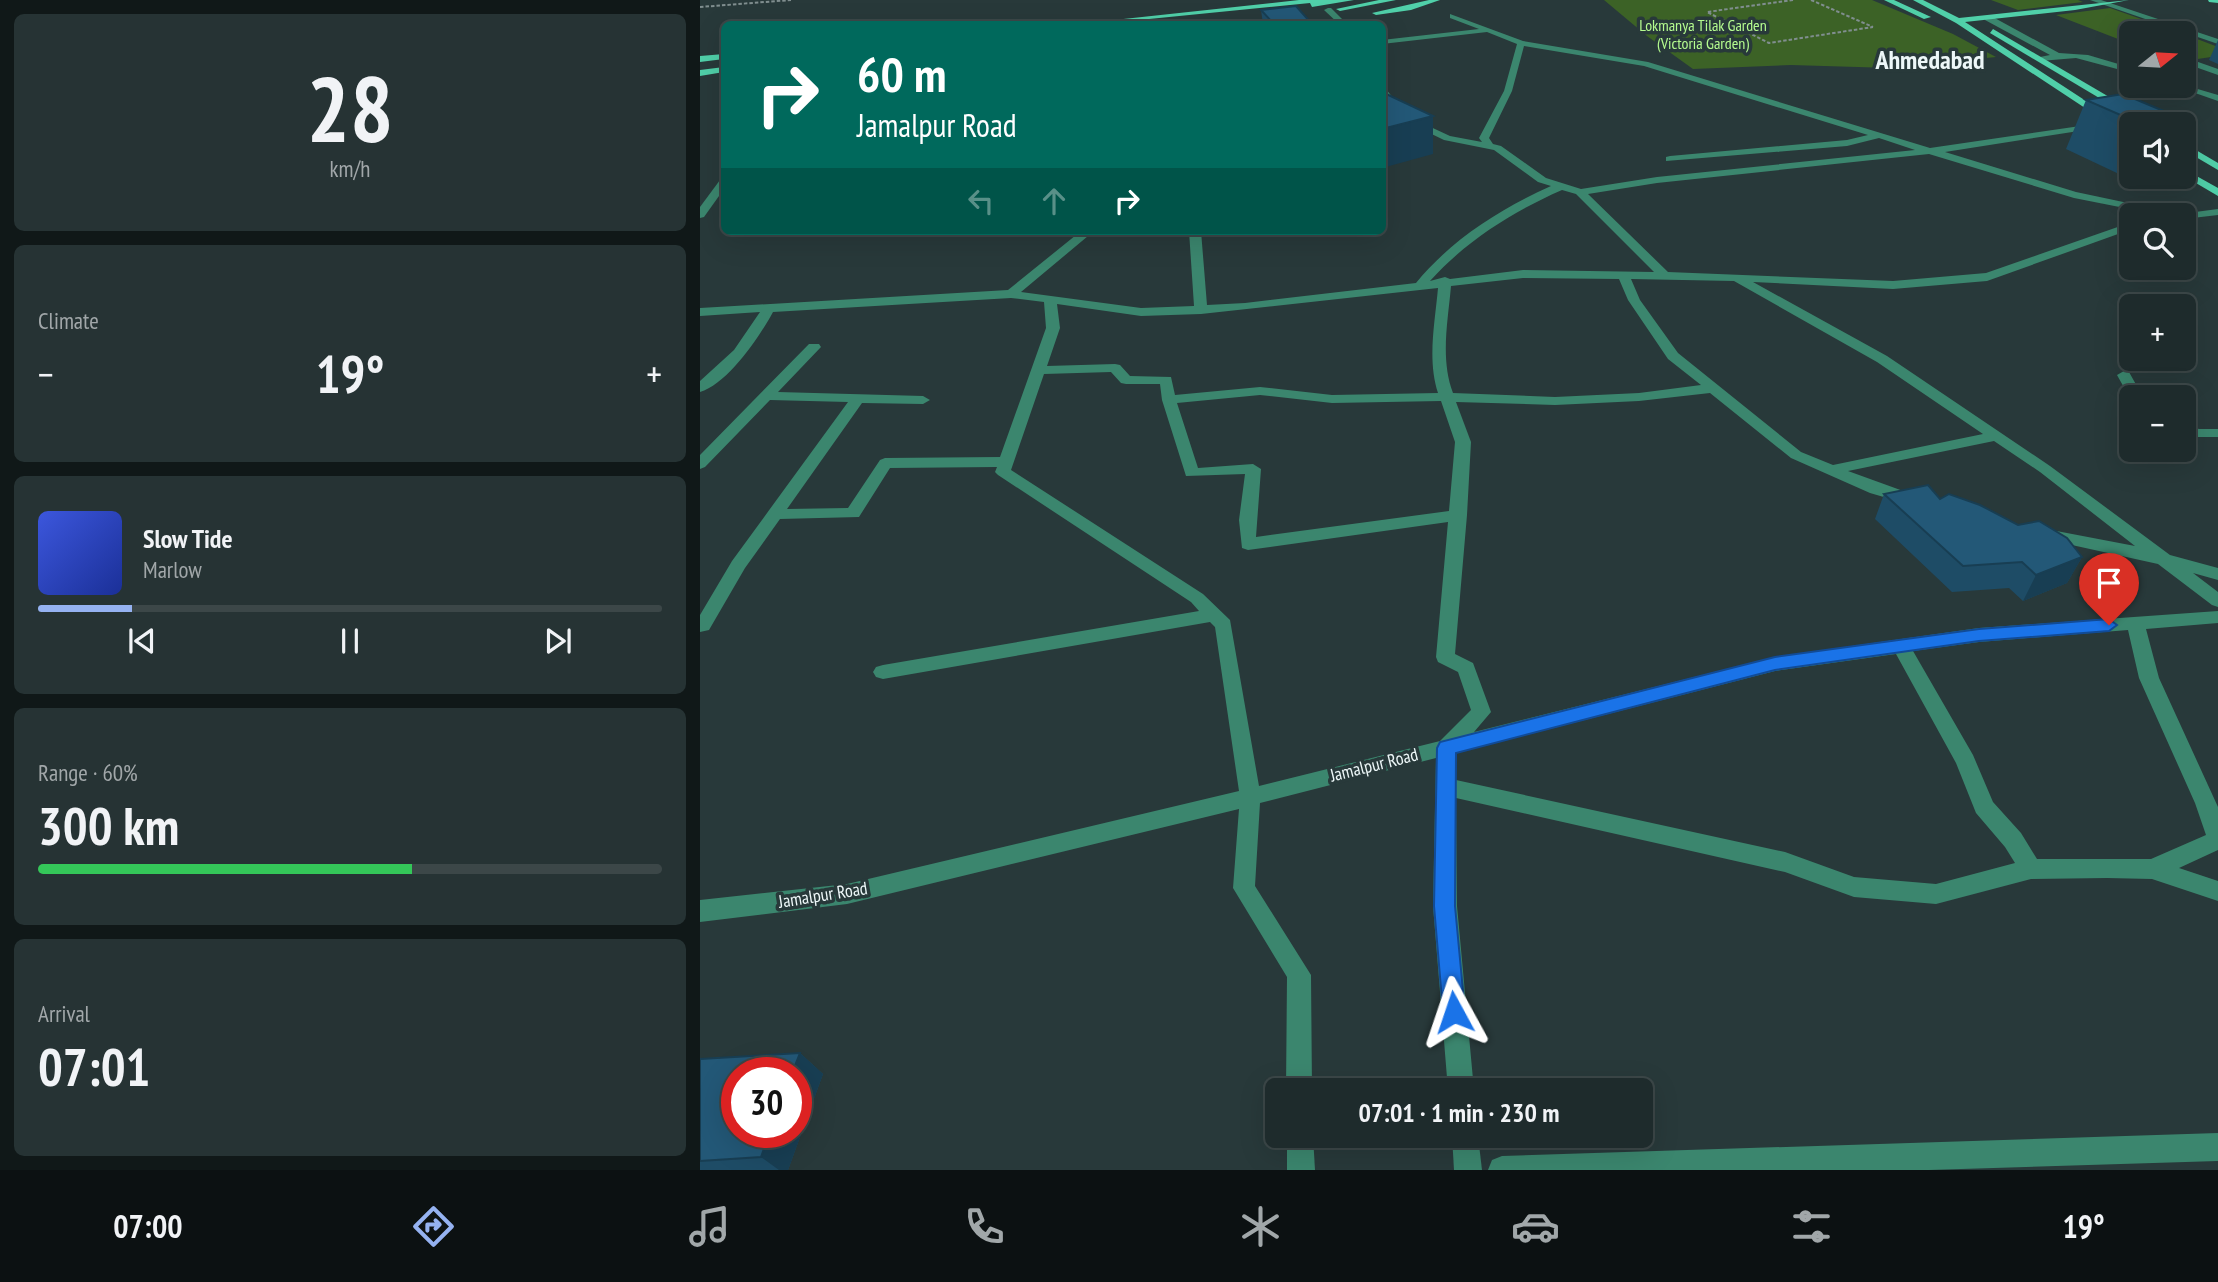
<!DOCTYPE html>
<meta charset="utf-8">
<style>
:root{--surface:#1e2b2c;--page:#263334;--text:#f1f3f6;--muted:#a1a7a9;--line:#3c4748;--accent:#95b2f1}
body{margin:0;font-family:"PT Sans Narrow",sans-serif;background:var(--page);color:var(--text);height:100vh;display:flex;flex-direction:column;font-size:26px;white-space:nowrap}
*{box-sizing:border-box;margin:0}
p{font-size:23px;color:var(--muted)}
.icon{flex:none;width:38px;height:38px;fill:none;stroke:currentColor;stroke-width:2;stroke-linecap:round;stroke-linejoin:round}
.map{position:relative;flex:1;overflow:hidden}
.sheet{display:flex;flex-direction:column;gap:14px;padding:14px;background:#101818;width:700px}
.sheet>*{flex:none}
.hud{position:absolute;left:21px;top:21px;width:665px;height:214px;border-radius:10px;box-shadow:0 7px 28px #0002,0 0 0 2px var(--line);background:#00695c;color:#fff;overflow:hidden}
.needle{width:46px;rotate:72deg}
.tools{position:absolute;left:1419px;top:21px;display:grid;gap:14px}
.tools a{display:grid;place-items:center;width:77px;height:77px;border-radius:10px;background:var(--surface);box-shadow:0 7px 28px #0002,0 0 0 2px var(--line);font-size:35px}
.speed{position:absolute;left:21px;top:1057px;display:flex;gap:14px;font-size:35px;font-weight:700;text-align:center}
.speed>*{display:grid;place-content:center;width:91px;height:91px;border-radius:50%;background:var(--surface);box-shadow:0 7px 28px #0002,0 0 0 2px var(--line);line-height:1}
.speed .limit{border:10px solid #d22;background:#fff;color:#111}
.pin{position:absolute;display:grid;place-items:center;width:60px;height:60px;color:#fff;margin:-72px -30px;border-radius:50% 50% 50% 0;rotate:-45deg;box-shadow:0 0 7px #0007}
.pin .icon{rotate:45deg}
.me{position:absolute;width:77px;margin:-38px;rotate:355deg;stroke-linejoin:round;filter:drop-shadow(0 0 5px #0008)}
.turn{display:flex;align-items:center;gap:24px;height:147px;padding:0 21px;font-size:32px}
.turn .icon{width:91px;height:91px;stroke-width:2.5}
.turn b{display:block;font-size:49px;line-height:60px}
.lanes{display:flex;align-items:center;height:66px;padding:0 21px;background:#0003;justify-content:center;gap:35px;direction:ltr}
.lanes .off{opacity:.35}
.big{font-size:52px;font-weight:800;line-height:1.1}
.sheet .tile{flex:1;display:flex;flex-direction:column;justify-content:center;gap:10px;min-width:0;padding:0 24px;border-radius:10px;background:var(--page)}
.sheet .dial{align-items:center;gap:0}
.dial b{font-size:91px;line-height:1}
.song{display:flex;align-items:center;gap:21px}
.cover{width:84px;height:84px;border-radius:10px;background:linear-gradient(135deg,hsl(230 70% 55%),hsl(230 70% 35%))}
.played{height:7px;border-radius:4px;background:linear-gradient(90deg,var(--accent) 15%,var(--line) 15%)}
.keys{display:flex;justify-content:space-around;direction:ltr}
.heat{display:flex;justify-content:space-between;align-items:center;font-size:38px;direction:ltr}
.charge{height:10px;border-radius:5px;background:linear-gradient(90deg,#34c759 60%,var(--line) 0)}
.trip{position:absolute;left:565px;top:1078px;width:388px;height:70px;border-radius:10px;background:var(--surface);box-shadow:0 7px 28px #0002,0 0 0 2px var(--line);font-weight:800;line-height:70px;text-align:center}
.dock{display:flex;height:112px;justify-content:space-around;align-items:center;background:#0c1112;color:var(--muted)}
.dock .icon{width:49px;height:49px}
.dock .selected{color:var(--accent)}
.dock b{font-size:32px;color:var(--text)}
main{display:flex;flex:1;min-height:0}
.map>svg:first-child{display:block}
.green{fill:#3c6226}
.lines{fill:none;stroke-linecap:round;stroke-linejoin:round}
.path{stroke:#808e8f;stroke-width:2;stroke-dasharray:3.5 2;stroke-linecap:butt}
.minor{fill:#3b866e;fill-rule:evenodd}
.major{fill:#50d0a9;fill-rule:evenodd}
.wall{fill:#1e4c66}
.shaded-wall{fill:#183e53}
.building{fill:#235877;stroke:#183e53;stroke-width:2}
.route{fill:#1a73e8;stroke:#114b97;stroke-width:2}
.labels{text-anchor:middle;stroke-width:7;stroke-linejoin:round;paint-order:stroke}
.far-park-label{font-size:16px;fill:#b5fc8f;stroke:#28393a}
.street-label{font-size:18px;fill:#edf7f8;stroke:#28393a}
.far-town-label{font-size:26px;font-weight:bold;fill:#edf7f8;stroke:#28393a}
</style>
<main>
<section class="sheet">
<div class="tile dial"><b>28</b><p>km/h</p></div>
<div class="tile"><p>Climate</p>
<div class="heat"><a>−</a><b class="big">19°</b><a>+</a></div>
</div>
<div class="tile">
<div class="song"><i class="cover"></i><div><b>Slow Tide</b><p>Marlow</p></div></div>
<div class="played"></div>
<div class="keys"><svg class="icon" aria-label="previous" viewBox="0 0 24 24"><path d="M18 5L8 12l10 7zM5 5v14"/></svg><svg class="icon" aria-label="pause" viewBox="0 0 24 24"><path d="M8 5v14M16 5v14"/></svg><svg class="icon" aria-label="next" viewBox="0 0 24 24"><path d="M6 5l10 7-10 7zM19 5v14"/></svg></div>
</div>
<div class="tile"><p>Range · 60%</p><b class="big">300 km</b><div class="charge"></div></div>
<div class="tile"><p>Arrival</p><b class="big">07:01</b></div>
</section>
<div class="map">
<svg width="1518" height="1170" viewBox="0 0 1518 1170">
<rect width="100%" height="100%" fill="#28393a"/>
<!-- green -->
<g class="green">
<polygon points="904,0 1172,0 1253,34 1296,57 1191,68 1091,65 993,69 947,36"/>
<polygon points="1291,0 1378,0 1383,2 1318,10"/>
<polygon points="1410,8 1481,33 1432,33 1431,44 1356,15"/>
<polygon points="1484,34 1518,47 1518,56 1484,61"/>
</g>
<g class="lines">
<!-- path -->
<g class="path">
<polyline points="1093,0 1007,12 1069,43 1173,27"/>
<polyline points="1111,0 1173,27"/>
<polyline points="0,7 91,0"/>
</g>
<!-- minor -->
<g class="minor">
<polygon points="1390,0 1401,0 1518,39 1518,44"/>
<polygon points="628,8 631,8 647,24 639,24 624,10"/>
<path d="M750,14L823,41L948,62L1230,148L1401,123V127L1398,128L1245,152L1376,192L1480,214L1518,209V215L1484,219V215H1460L1374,198L1229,154L957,183L888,194L968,272L1193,281L1286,273L1432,222V229L1287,281L1193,289L1053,282L1187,356L1350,466L1470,555L1518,568V580L1493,573L1518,592V607L1512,605L1458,564L1340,538L1338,534L1346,529L1435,546L1340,472L1294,441L1148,471L1217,496L1219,500L1211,505L1170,493L1091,458L1010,393L939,401L855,405L756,402L771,442L767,515L755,654L773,663L791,712L774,732L1075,657L1279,628L1518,611V623L1446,629L1459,678L1518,807V850L1479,868L1518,881V901L1452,879L1407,878L1331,879L1236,904L1154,897L1085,872L756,798L757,906L774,1090H748L733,906L736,758L560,803L555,886L611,975L612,1090H586L587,977L533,888L539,809L147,904L0,922V900L147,884L539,791L515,627L510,622L183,679L176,677L173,672L176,667L183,665L499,611L491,602L298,475L295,472L297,467L190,468L159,517L80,519L45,568L9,630L0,632V615L32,561L148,402L70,400L5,467L0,469V455L109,344H119L121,347L78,392L223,396L230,400L223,404L162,403L87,509L148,508L180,460L185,458L300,457L346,328L344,302L311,298L73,312C60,336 28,384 0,392V381L34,350L60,312L0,316V308L308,290L381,231H394L321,292L441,308L494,306L489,231H501L507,305L545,303L716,283C751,240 800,209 851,186L838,182L794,150L744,140L684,111L687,103L682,95V84L697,103L694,110L750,136L782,142L779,138L804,91L817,44L787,32L682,44V40L779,29L750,18ZM824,46L944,66L1168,135L1147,140L970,156L966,157V161L1147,146L1179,138L1215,150L957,177L881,189L846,178L801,146L793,144L789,138L812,91ZM862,190L876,194L954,272L823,270L750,279L745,277L730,281C766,241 812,212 862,190ZM823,278L919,279L928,300L968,359L1001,385L939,393L855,397L753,393C740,359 748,321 751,286ZM931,279L1034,281L1177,362L1283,434L1133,465L1101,452L978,353L940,300ZM738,288C735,322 727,360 738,393L632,395L560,387L475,395L471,377L430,376L420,365L415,364L347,366L360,328L357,304L441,316L501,314ZM411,372L421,383L426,384H460L462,400L486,476L545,474L539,520L542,548L548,550L748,522L736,657L738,662L758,672L771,710L740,741L559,786L530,620L503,594L311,470L344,374ZM560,395L632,403L741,401L755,442L749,511L556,537L561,469L553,464L498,468L477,403ZM1428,630L1439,678L1495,803L1506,835L1451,859H1337L1321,833L1293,802L1273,755L1213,651L1279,642ZM1196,654L1256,763L1276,813L1305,847L1315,863L1236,884L1154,877L1085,852L756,780V753L1075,671Z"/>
<polygon points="1285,16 1291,16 1359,53 1388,55 1432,68 1432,73 1376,58 1340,61 1340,57 1350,55 1285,20"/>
<polygon points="1484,57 1518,69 1518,75 1484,63"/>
<polygon points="1484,85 1518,95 1518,101 1475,86"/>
<polygon points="24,179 24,189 4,217 0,218 0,207 20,180"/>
<polygon points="1424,371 1429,372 1443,397 1432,397 1431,400 1417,375"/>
<polygon points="1484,424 1499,429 1518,429 1518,437 1497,437 1484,433"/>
<polygon points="1518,1133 1518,1161 1229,1170 788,1170 792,1160 802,1156"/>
<polygon points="587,1136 613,1136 615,1170 587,1170"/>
<polygon points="752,1136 778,1136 782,1170 754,1170"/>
</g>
<!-- major -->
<g class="major">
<polygon points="599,0 654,0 612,7 610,3 399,24 377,24"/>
<polygon points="679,0 696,0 640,11 636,9"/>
<polygon points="729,0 740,0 711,10 676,15 672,13"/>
<polygon points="1184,0 1194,0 1231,17 1224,19"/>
<polygon points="1213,0 1223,0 1259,18 1429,0 1375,10 1265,22 1432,131 1432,139 1256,23"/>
<polygon points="1508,0 1518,0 1518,3 1509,2"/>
<polygon points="1293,29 1452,122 1454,124 1443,124 1290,33"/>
<polygon points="24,54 24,59 0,62 0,56"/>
<polygon points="24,67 24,72 0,76 0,70"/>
<polygon points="1484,143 1518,163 1518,170 1484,150"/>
<polygon points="1484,169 1518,188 1518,196 1484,176"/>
</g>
</g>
<!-- wall -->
<g class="wall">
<polygon points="596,6 612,24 563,24 561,10"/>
<polygon points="1518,40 1518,64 1509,60"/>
<polygon points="1386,100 1478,117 1474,124 1432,124 1432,172 1419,174 1366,149"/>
<polygon points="1184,494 1240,499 1382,557 1367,583 1323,601 1309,588 1252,592 1175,519"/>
<polygon points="100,1053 123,1074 88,1170 0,1170 0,1059"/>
</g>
<!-- shaded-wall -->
<g class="shaded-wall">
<polygon points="733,116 733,154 682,168 682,129"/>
<polygon points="1478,117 1474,124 1441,124"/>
<polygon points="1432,145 1432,172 1419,174"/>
<polygon points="1382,557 1367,583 1323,601 1336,575"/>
<polygon points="100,1053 123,1074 88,1170 79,1170 61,1157 70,1132 96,1132 96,1073 92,1073"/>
</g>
<!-- building -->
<g class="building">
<polygon points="596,6 612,24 574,24 561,10"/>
<polygon points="682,92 733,116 682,129"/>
<polygon points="1423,94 1478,117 1441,124 1386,100"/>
<polygon points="1228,485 1240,499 1249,494 1280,505 1318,525 1339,521 1367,538 1382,557 1336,575 1322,562 1263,566 1184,494"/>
<polygon points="100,1053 92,1073 37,1073 37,1132 70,1132 61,1157 0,1161 0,1059"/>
</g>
<!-- route -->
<polygon class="route" points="1409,619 1417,625 1409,631 1279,641 1075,670 756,753 755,906 765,1012 762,1019 754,1023 746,1019 743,1012 734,906 737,748 740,742 1075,657 1279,629"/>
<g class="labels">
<!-- far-park labels -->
<g class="far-park-label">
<text x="1003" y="31">Lokmanya Tilak Garden<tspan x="1003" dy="18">(Victoria Garden)</tspan></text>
</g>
<!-- street labels -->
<g class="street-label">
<text transform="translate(674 765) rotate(-14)" y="6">Jamalpur Road</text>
<text transform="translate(123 895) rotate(-9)" y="6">Jamalpur Road</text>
</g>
<!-- far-town labels -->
<g class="far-town-label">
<text x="1230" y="69">Ahmedabad</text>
</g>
</g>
</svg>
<div class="tools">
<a><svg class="needle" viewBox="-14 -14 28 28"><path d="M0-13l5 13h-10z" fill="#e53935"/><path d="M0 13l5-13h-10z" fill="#a1a7a9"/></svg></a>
<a><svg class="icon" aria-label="sound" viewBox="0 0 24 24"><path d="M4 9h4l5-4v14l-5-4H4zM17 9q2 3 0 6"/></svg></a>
<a><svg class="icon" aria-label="search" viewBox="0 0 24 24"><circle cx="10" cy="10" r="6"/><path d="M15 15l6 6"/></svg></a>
<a>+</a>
<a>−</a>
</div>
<div class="speed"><div class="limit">30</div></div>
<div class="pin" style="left:1409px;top:625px;background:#d93025"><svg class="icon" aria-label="arrive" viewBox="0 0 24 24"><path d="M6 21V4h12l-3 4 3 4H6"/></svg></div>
<svg class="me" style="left:754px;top:1012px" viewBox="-20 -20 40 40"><path d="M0-17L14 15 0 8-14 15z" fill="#1a73e8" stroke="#fff" stroke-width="4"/></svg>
<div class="trip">07:01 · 1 min · 230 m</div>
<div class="hud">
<div class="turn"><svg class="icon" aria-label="right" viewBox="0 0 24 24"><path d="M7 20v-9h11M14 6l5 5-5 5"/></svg><div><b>60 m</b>Jamalpur Road</div></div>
<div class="lanes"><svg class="icon off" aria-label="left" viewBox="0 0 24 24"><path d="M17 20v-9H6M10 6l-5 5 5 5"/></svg><svg class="icon off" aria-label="ahead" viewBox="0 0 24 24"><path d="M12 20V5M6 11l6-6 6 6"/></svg><svg class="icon" aria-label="right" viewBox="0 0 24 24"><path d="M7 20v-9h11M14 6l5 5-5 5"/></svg></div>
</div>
</div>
</main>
<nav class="dock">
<b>07:00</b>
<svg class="icon selected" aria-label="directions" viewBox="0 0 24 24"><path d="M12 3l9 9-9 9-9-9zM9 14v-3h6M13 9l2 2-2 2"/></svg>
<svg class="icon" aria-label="music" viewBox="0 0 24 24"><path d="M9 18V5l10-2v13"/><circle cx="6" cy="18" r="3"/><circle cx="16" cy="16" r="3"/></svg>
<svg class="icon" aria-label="phone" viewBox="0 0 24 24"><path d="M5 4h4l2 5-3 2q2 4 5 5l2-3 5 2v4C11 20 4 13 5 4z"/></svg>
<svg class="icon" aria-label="climate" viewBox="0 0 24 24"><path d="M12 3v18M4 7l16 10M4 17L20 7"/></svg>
<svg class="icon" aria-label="car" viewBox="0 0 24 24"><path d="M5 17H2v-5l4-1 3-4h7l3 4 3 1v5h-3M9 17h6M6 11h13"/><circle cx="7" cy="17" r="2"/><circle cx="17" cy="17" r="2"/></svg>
<svg class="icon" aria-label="filters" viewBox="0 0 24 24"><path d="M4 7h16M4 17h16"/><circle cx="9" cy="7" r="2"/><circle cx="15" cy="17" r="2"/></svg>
<b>19°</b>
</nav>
